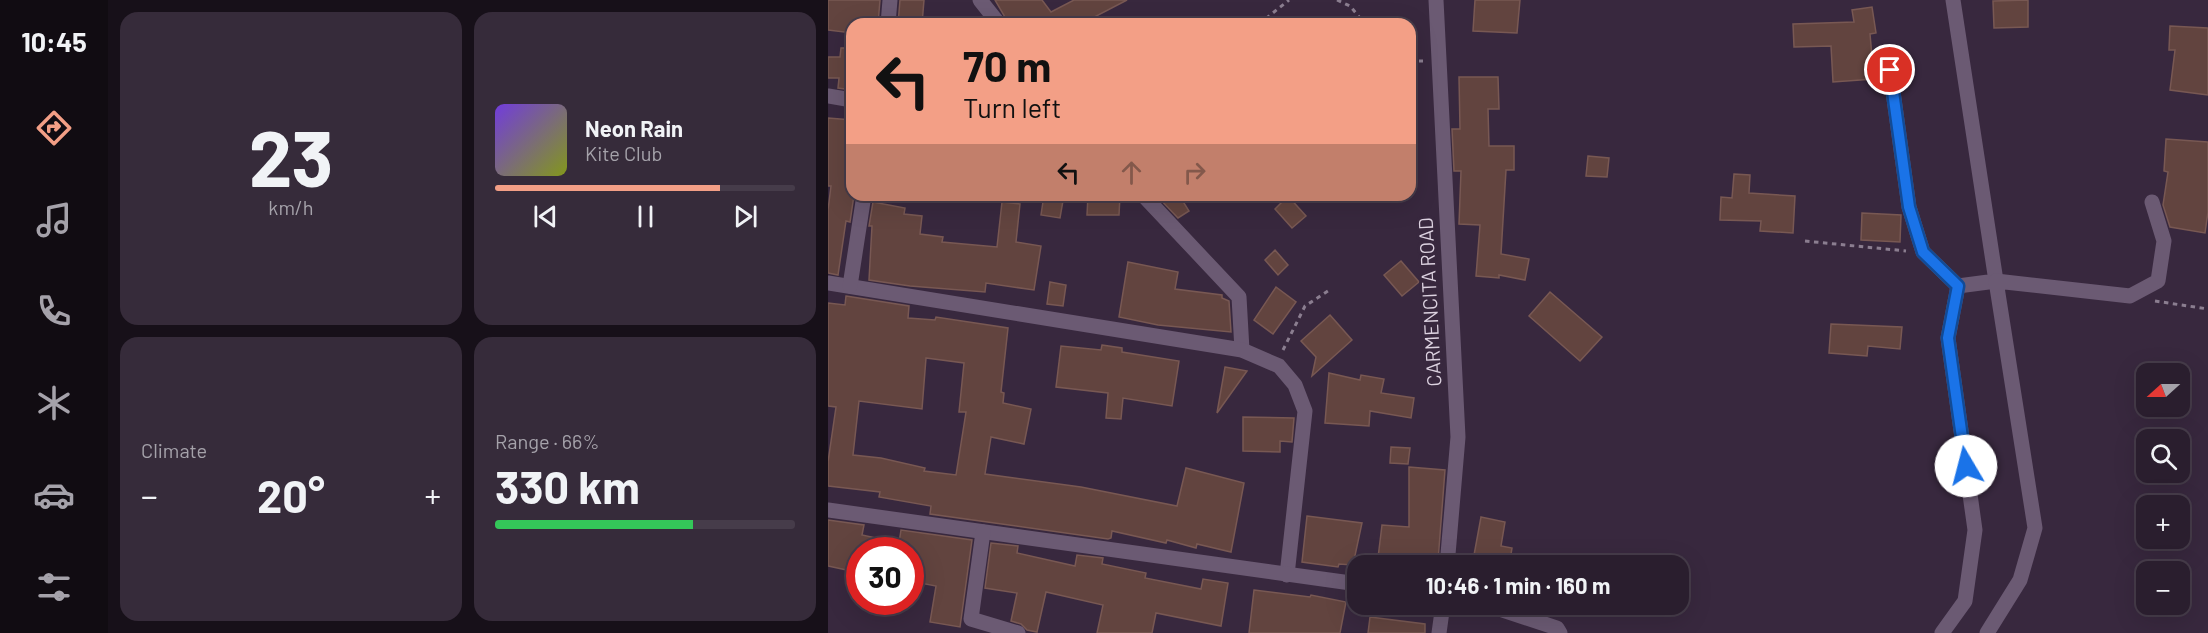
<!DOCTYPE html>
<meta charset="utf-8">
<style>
:root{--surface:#2a1e2e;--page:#362b3a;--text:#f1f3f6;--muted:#a5a2aa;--line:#463c4a;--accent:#f39f86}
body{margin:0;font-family:Barlow,sans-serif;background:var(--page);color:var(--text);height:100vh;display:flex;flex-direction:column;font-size:22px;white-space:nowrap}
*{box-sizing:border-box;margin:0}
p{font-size:20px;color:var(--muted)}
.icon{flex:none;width:33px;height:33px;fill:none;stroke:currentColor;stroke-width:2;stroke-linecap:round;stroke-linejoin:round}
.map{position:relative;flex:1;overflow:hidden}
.details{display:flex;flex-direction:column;gap:12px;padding:12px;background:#171019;width:720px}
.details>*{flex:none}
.guide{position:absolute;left:18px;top:18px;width:570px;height:183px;border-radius:18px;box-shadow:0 6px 24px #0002,0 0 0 2px var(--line);background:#f39f86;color:#111;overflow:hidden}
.needle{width:39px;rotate:249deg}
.tools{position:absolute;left:1308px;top:363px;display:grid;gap:12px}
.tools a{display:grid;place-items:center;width:54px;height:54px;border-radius:12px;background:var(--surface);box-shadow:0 6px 24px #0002,0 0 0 2px var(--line);font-size:30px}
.speed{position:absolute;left:18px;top:537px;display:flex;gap:12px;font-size:30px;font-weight:700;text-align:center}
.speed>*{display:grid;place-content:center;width:78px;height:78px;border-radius:50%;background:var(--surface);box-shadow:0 6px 24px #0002,0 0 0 2px var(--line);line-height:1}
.speed .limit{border:9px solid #d22;background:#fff;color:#111}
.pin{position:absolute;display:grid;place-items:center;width:51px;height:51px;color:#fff;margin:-26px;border:3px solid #fff;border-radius:50%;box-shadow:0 2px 6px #0007}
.me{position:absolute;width:66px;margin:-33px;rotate:352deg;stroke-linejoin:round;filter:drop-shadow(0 0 4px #0008)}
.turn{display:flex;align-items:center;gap:21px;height:126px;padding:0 18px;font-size:27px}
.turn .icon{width:78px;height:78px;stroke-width:2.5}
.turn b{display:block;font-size:42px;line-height:51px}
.lanes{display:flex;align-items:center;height:57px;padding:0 18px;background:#0003;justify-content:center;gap:30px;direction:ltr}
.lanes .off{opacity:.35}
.big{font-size:45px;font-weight:700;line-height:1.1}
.details .widget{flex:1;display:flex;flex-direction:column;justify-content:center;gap:9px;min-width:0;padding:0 21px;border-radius:18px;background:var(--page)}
.details .dial{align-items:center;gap:0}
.dial b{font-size:78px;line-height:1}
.song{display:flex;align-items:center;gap:18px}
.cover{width:72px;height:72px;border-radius:9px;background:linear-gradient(135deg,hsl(260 70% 55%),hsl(70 70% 35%))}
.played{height:6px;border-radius:3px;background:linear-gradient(90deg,var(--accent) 75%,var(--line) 75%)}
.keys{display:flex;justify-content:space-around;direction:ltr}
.heat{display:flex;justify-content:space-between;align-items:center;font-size:33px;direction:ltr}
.charge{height:9px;border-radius:4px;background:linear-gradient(90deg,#34c759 66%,var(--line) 0)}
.details .tiles{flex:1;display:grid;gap:12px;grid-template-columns:repeat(2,1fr)}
.trip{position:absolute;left:519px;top:555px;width:342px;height:60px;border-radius:18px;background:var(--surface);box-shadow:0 6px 24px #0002,0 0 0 2px var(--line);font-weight:700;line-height:60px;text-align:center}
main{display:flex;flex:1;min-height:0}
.tabs{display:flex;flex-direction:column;width:108px;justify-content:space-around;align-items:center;background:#110c12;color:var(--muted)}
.tabs .icon{width:42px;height:42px}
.tabs .selected{color:var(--accent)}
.tabs b{font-size:27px;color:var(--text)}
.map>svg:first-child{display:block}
.building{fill:#62443f;stroke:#785853;stroke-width:1.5;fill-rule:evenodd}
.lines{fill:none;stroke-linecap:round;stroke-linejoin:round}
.path{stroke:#8b7e90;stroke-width:3;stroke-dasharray:4.5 4.5;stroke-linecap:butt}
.street{stroke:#6b5a73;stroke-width:15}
.route-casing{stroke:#114b97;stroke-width:15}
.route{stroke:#1a73e8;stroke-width:10}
.labels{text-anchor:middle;stroke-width:6;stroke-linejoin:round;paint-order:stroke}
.street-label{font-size:20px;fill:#dcd2e0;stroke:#38283e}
</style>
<main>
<nav class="tabs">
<b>10:45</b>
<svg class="icon selected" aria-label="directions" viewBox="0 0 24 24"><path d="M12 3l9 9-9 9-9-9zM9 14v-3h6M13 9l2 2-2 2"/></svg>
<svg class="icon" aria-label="music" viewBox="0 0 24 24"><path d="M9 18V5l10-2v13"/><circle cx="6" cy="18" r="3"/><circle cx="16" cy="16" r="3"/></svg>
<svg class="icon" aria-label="phone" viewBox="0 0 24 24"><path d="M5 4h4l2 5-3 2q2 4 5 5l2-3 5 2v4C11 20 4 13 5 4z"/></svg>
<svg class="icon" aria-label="climate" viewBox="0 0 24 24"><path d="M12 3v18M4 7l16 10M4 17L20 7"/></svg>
<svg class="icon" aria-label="car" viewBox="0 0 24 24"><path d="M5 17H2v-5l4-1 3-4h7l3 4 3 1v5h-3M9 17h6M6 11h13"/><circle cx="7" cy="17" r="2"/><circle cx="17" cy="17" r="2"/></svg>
<svg class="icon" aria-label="filters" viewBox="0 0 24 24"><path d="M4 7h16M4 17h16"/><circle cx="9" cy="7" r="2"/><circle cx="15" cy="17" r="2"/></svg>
</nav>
<section class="details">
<div class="tiles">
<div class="widget dial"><b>23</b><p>km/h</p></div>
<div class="widget">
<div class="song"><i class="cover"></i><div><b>Neon Rain</b><p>Kite Club</p></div></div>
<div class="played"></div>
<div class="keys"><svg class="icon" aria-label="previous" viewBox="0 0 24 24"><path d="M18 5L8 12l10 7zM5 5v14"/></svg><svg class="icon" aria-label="pause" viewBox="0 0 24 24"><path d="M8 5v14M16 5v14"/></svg><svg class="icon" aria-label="next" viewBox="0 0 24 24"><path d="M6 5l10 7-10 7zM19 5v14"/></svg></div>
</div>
<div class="widget"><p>Climate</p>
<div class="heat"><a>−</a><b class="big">20°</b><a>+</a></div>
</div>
<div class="widget"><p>Range · 66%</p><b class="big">330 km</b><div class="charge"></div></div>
</div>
</section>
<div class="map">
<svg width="1380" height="633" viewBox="0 0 1380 633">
<rect width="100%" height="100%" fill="#38283e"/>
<!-- building -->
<g class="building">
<polygon points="0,0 52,0 50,24 24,24 24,33 0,30"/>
<polygon points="72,0 96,0 94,24 70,24"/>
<polygon points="167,0 214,0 223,12 246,0 299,0 253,24 181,24"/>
<polygon points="647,0 692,0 689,33 645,31"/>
<polygon points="1200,0 1200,27 1166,28 1165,1"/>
<polygon points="1044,7 1048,33 1042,34 1046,79 1005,82 1003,46 966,47 965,24 1026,22 1024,10"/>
<polygon points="1342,26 1380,28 1380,95 1342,90 1347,50 1341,50"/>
<polygon points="13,48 24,48 24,90 10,88 11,78 0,78 0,57 12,57"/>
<polygon points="631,77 670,77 671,109 660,109 661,146 686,146 686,170 678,170 673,254 701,259 697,280 671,275 671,278 648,276 652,225 631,224 633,171 626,171 624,129 632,129"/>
<polygon points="0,118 24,120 24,195 26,195 22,222 18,221 10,275 0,273 0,210 3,186 0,186"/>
<polygon points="1338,139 1380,142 1380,212 1377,233 1342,227 1335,205 1340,172 1336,171"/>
<polygon points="760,156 781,158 779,177 758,176"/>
<polygon points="906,174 922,175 921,193 967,196 965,233 932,231 933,221 892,220 893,197 904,198"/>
<polygon points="216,195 236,195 232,218 213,215"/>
<polygon points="260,195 292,195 291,215 259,215"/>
<polygon points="328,195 351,195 361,211 350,218"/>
<polygon points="460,196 478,216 464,228 447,209"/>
<polygon points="45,202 77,208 76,214 94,216 92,234 115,237 114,242 169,247 174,202 192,204 188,242 213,246 206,290 158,283 157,292 82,286 41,280 44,226 41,226"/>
<polygon points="1034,213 1073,215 1072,242 1033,240"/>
<polygon points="447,250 460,265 450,275 437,260"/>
<polygon points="573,261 591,282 574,296 556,275"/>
<polygon points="300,262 350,272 347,289 394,295 394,298 401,301 403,332 330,325 291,317"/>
<polygon points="222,282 238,285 235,306 219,304"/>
<polygon points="448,287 468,302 445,334 426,320"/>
<polygon points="722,292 774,337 752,361 701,316"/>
<path d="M18,296L81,306L80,318L107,320L108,317L180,328L173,392L176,393L175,403L203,409L196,444L163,437L157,474L253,487L349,506L358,468L416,483L403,552L369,544L368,548L339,540L338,543L284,531L283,538L280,539L102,514L103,506L51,497L52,492L0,486V462L8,407L0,406V303L17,305ZM98,358L136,363L131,412H138L128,475L96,471L97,468L53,458L25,455L31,401L94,409Z"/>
<polygon points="502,315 524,340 484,376 488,357 473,341"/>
<polygon points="1003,324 1074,327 1072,349 1040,346 1039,356 1001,353"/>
<polygon points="274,345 294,348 294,352 351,361 344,406 295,398 293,419 278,418 280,393 228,387 233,346 273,350"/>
<polygon points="397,367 419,371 389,413"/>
<polygon points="501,373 532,380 533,375 556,379 553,393 586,398 583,418 542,411 541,426 497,423"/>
<polygon points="415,417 466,418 464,442 452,441 452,452 415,451"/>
<polygon points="563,447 582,448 580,464 562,463"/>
<polygon points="581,467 617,470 610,561 604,560 603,566 549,566 554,525 581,527"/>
<polygon points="479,516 534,523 525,565 511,564 510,567 474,562"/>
<polygon points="653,517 677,522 673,546 684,548 681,566 644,566"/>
<polygon points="0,520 36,525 34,535 71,543 73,530 144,540 132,627 102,622 108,586 82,581 82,550 32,550 28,572 0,566"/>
<polygon points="163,543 190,546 189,553 247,566 249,555 275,558 274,564 318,573 317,578 373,589 375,579 400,583 393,626 328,613 324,633 269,633 275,605 218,592 209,632 199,630 193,624 183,621 189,593 157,588"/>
<polygon points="426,590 482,597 483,595 518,602 512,633 421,633"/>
<polygon points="542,617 597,624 597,633 540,633"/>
</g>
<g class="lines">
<!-- path -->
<g class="path">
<polyline points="509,0 522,6 537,24"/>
<polyline points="431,24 461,0"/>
<polyline points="582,61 595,61"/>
<polyline points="977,241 1078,251"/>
<polyline points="1327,301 1380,309"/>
<polyline points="455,350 477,306 500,291"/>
</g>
<!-- street -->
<g class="street">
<polyline points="152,0 171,24"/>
<polyline points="608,0 630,437 619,566"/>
<polyline points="60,24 62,0"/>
<polyline points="1062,70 1081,207 1095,252 1130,286"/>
<polyline points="0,96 24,100"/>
<polyline points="315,195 411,297 414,350"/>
<polyline points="0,283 414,350 451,366 467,385 477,411 459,575"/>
<polyline points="22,286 36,195"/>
<polyline points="0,510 530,584"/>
<polyline points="155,532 143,619 190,633"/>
<polyline points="656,604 729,628 732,633"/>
<polyline points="611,633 615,604"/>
<polyline points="1114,633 1137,601 1147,530 1120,338 1130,286 1168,281 1125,0"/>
<polyline points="1159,633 1192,580 1207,528 1168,281 1302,296 1330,281 1336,241 1324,202"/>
</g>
</g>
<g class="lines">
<defs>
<polyline id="route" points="1062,70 1081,207 1095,252 1130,286 1120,338 1138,466"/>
</defs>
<!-- route casing -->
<use href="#route" class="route-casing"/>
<!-- route -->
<use href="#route" class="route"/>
</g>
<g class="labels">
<!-- street labels -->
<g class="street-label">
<text transform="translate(602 302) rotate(-93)" y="7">CARMENCITA ROAD</text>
</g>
</g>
</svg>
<div class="tools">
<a><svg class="needle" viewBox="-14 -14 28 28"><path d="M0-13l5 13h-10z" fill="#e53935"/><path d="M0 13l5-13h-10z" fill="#a5a2aa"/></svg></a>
<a><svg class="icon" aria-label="search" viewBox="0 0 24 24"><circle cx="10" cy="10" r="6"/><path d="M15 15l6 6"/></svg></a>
<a>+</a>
<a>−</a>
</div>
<div class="speed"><div class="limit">30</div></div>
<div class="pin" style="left:1062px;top:70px;background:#d93025"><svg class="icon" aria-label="arrive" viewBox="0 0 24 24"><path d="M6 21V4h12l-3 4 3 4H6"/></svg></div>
<svg class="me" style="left:1138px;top:466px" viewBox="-20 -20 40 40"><circle r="19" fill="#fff"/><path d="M0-13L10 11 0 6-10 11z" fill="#1a73e8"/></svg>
<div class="trip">10:46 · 1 min · 160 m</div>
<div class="guide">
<div class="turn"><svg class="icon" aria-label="left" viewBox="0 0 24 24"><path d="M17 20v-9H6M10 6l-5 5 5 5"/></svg><div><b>70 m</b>Turn left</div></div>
<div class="lanes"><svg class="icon" aria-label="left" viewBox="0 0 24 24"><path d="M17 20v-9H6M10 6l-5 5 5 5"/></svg><svg class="icon off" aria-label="ahead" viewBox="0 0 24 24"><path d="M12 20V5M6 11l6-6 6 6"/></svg><svg class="icon off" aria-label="right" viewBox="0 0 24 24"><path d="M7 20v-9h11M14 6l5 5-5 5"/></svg></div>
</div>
</div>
</main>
